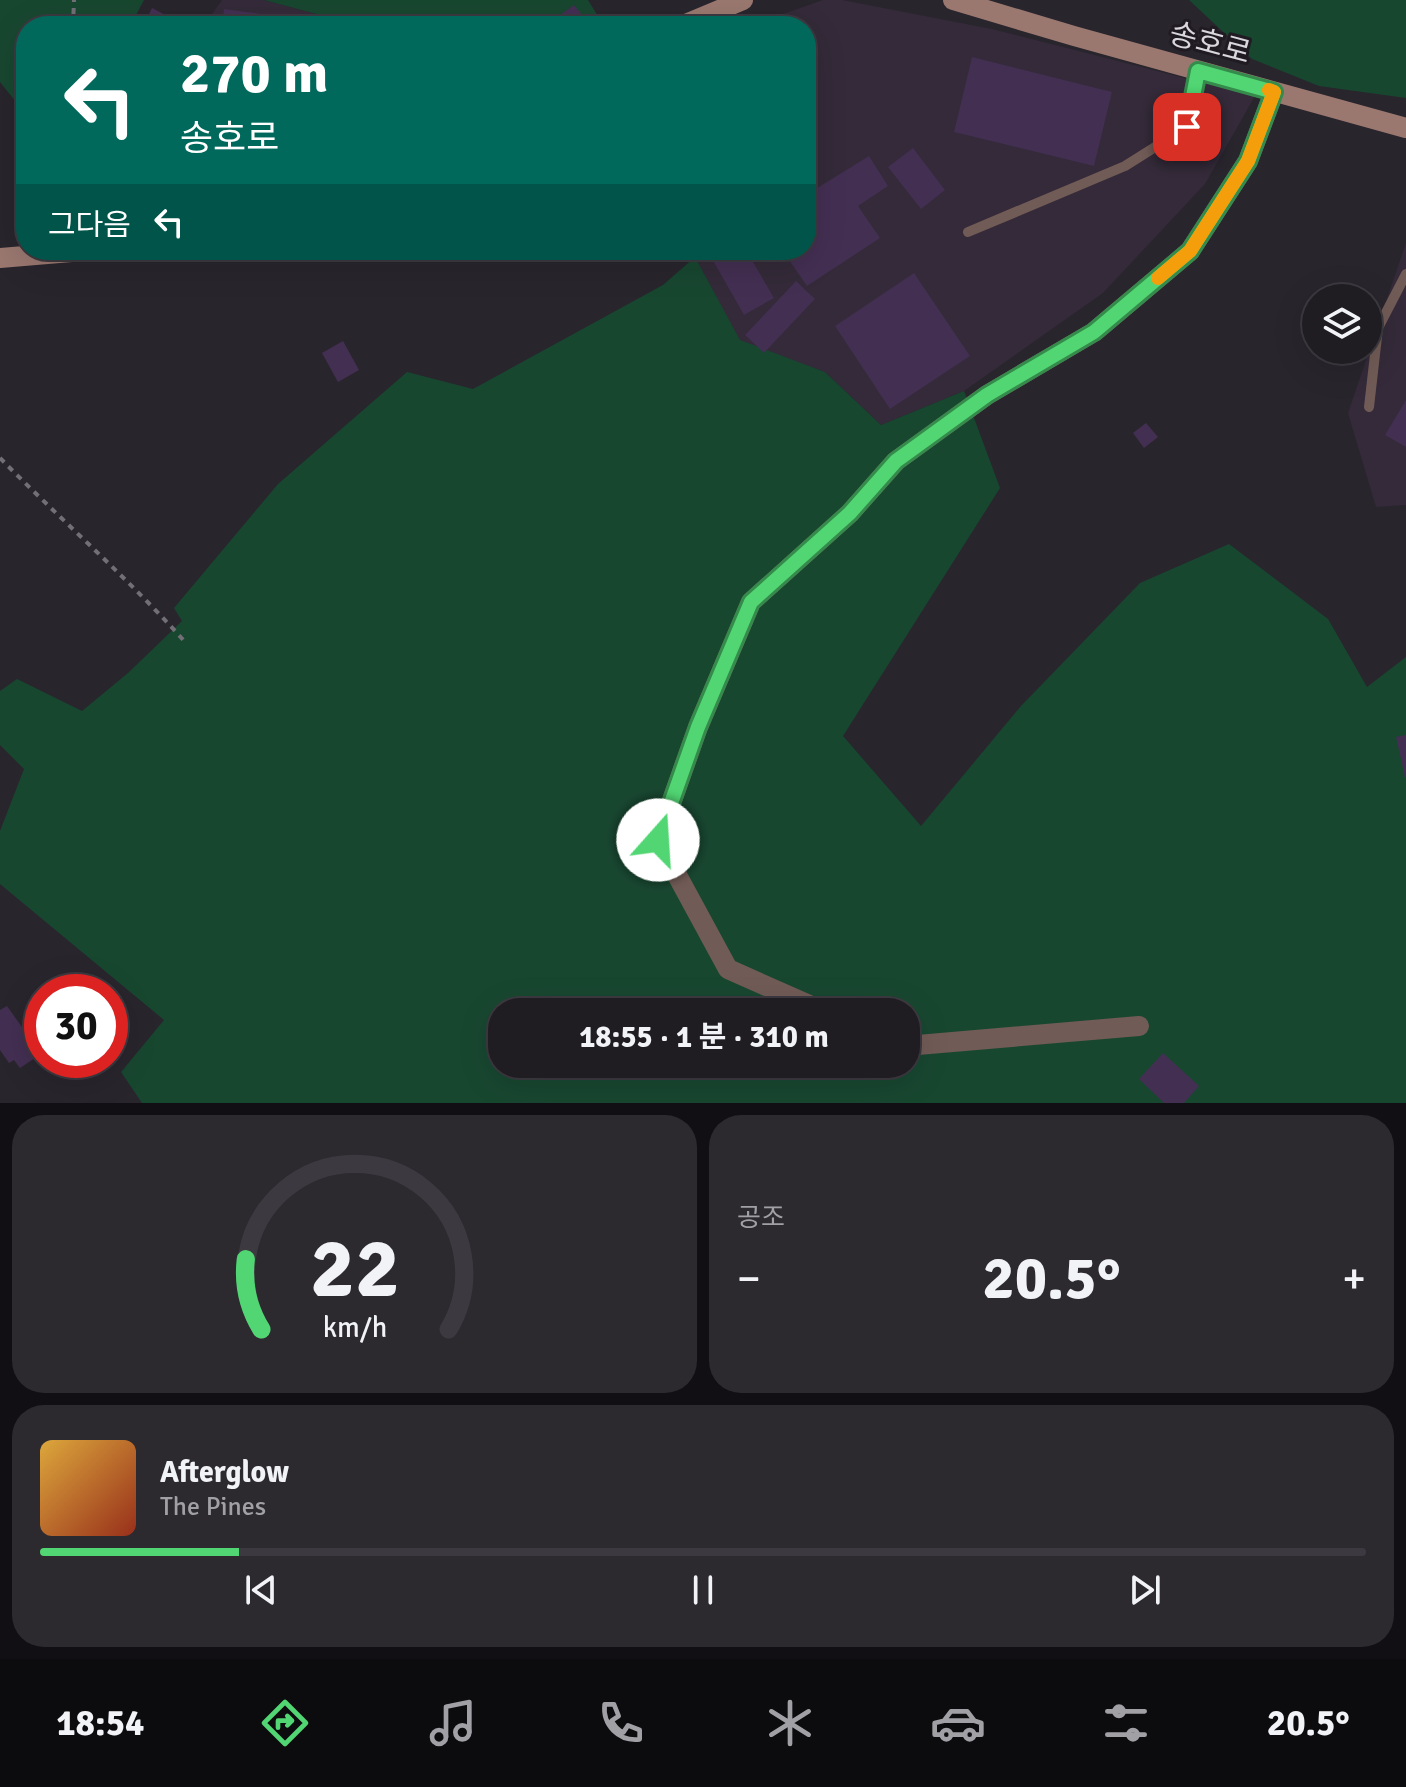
<!DOCTYPE html>
<html lang="ko">
<meta charset="utf-8">
<style>
:root{--surface:#1f1c22;--page:#2c292f;--text:#f1f3f6;--muted:#a1a1a5;--line:#3c3a40;--accent:#51d673}
body{margin:0;font-family:Signika,"Noto Sans KR",sans-serif;background:var(--page);color:var(--text);height:100vh;display:flex;flex-direction:column;font-size:30px;white-space:nowrap}
*{box-sizing:border-box;margin:0}
p{font-size:26px;color:var(--muted)}
.icon{flex:none;width:44px;height:44px;fill:none;stroke:currentColor;stroke-width:2;stroke-linecap:round;stroke-linejoin:round}
.map{position:relative;height:1103px;overflow:hidden}
.drawer{display:flex;flex-direction:column;gap:12px;padding:12px;background:#110f13;flex:1}
.drawer>*{flex:none}
.top-card{position:absolute;left:16px;top:16px;width:800px;height:244px;border-radius:32px;box-shadow:0 8px 32px #0002,0 0 0 2px var(--line);background:#00695c;color:#fff;overflow:hidden}
.buttons{position:absolute;left:1302px;top:284px;display:grid;gap:16px}
.buttons a{display:grid;place-items:center;width:80px;height:80px;border-radius:50%;background:var(--surface);box-shadow:0 8px 32px #0002,0 0 0 2px var(--line);font-size:40px}
.speed{position:absolute;left:24px;top:974px;display:flex;gap:16px;font-size:40px;font-weight:700;text-align:center}
.speed>*{display:grid;place-content:center;width:104px;height:104px;border-radius:50%;background:var(--surface);box-shadow:0 8px 32px #0002,0 0 0 2px var(--line);line-height:1}
.speed .limit{border:12px solid #d22;background:#fff;color:#111}
.pin{position:absolute;display:grid;place-items:center;width:68px;height:68px;color:#fff;margin:-34px;border-radius:16px;box-shadow:0 4px 12px #0006}
.me{position:absolute;width:88px;margin:-44px;rotate:19deg;stroke-linejoin:round;filter:drop-shadow(0 0 6px #0008)}
.turn{display:flex;align-items:center;gap:28px;height:168px;padding:0 32px;font-size:36px}
.turn .icon{width:104px;height:104px;stroke-width:2.5}
.turn b{display:block;font-size:56px;line-height:68px}
.then{display:flex;align-items:center;height:76px;padding:0 32px;background:#0003;gap:16px;font-size:30px}
.big{font-size:60px;font-weight:700;line-height:1.1}
.drawer .card{flex:1;display:flex;flex-direction:column;justify-content:center;gap:12px;min-width:0;padding:0 28px;border-radius:32px;background:var(--page)}
.drawer .dial{align-items:center;gap:0}
.dial svg{height:208px;overflow:visible;fill:none;stroke:var(--line);stroke-width:7;stroke-linecap:round;text-anchor:middle}
.dial text{fill:var(--text);stroke:none}
.song{display:flex;align-items:center;gap:24px}
.cover{width:96px;height:96px;border-radius:12px;background:linear-gradient(135deg,hsl(40 70% 55%),hsl(10 70% 35%))}
.played{height:8px;border-radius:4px;background:linear-gradient(90deg,var(--accent) 15%,var(--line) 15%)}
.keys{display:flex;justify-content:space-around;direction:ltr}
.heat{display:flex;justify-content:space-between;align-items:center;font-size:44px;direction:ltr}
.drawer .tiles{flex:1;display:grid;gap:12px;grid-template-columns:1fr 1fr}
.card:last-child{grid-column:span 2}
.trip{position:absolute;left:488px;top:998px;width:432px;height:80px;border-radius:32px;background:var(--surface);box-shadow:0 8px 32px #0002,0 0 0 2px var(--line);font-weight:700;line-height:80px;text-align:center}
.menu{display:flex;height:128px;justify-content:space-around;align-items:center;background:#0c0b0e;color:var(--muted)}
.menu .icon{width:56px;height:56px}
.menu .selected{color:var(--accent)}
.menu b{font-size:36px;color:var(--text)}
.map>svg:first-child{display:block}
.industrial{fill:#342a39}
.green{fill:#184730;fill-rule:evenodd}
.building{fill:#432f52}
.lines{fill:none;stroke-linecap:round;stroke-linejoin:round}
.path{stroke:#736f76;stroke-width:4;stroke-dasharray:6 6;stroke-linecap:butt}
.service{stroke:#715b56;stroke-width:10}
.minor{stroke:#715b56;stroke-width:20}
.secondary{stroke:#9a7870;stroke-width:20}
.route-casing{stroke:#358b4b;stroke-width:20}
.route{stroke:#51d673;stroke-width:14}
.slow{stroke:#f59e0b;stroke-width:14}
.labels{text-anchor:middle;stroke-width:6;stroke-linejoin:round;paint-order:stroke}
.street-label{font-size:30px;fill:#d9d6dc;stroke:#201b23}
</style>
<div class="map">
<svg width="1406" height="1103" viewBox="0 0 1406 1103">
<rect width="100%" height="100%" fill="#29252d"/>
<!-- industrial -->
<g class="industrial">
<polygon points="222,0 264,0 361,26 211,26 210,17"/>
<polygon points="823,0 842,0 992,29 1255,96 1205,184 1103,293 964,391 881,425 825,372 740,341 691,250 806,250 806,26 748,26"/>
<polygon points="1406,243 1406,505 1376,507 1348,413"/>
</g>
<!-- green -->
<g class="green">
<polygon points="0,0 144,0 130,26 26,26 24,112 0,82"/>
<polygon points="264,0 588,0 604,26 361,26"/>
<polygon points="1189,0 1406,0 1406,98 1319,86 1252,59"/>
<path d="M695,257L740,340L825,372L881,425L964,391L1000,488L843,736L921,826L1021,706L1140,583L1229,544L1328,619L1367,687L1406,657V1103H142L121,1072L164,1020L0,884V831L24,769L0,745V691L17,679L82,711L128,673L182,621L174,608L278,484L407,372L473,389L663,285ZM502,1012H906V1064H502Z"/>
</g>
<!-- building -->
<g class="building">
<polygon points="574,5 591,26 569,26 560,15"/>
<polygon points="152,8 179,22 176,26 143,26"/>
<polygon points="224,9 293,18 292,26 222,26"/>
<polygon points="972,57 1112,92 1094,166 954,132"/>
<polygon points="913,148 945,190 921,209 888,167"/>
<polygon points="869,156 888,186 858,206 880,238 807,286 785,254 791,250 806,250 806,240 817,233 806,215 806,195"/>
<polygon points="707,250 746,250 774,298 744,315"/>
<polygon points="914,273 970,356 890,409 835,326"/>
<polygon points="796,281 815,299 764,353 745,335"/>
<polygon points="343,341 359,370 338,382 322,353"/>
<polygon points="1406,400 1406,447 1385,435"/>
<polygon points="1146,423 1158,437 1144,448 1133,433"/>
<polygon points="1406,735 1406,777 1405,777 1396,737"/>
<polygon points="7,1006 41,1054 20,1068 14,1060 9,1063 0,1050 0,1010"/>
<polygon points="1163,1053 1199,1086 1184,1103 1164,1103 1139,1079"/>
</g>
<g class="lines">
<!-- path -->
<g class="path">
<polyline points="73,26 74,0"/>
<path d="M0,458C61,520 128,578 186,643"/>
</g>
<!-- service -->
<g class="service">
<polyline points="968,232 1125,166 1187,127 1198,71"/>
<polyline points="1369,407 1378,328 1406,274"/>
</g>
<!-- minor -->
<g class="minor">
<polyline points="825,1012 728,969 658,840 698,727 751,602 850,513 896,461 987,395 1094,332 1190,251 1248,161 1274,92"/>
<polyline points="906,1046 1139,1026"/>
</g>
<!-- secondary -->
<g class="secondary">
<polyline points="953,0 1074,36 1406,128"/>
<polyline points="681,26 743,0"/>
<polyline points="0,258 95,250"/>
</g>
</g>
<g class="lines">
<defs>
<polyline id="route" points="658,840 698,727 751,602 850,513 896,461 987,395 1094,332 1190,251 1248,161 1274,92 1198,71 1187,127"/>
</defs>
<!-- route casing -->
<use href="#route" class="route-casing"/>
<!-- route -->
<use href="#route" class="route"/>
<!-- slow -->
<polyline class="slow" points="1158,278 1190,251 1248,161 1274,92 1269,90"/>
</g>
<g class="labels">
<!-- street labels -->
<g class="street-label">
<text transform="translate(1210 43) rotate(15)" y="10">송호로</text>
</g>
</g>
</svg>
<div class="buttons">
<a><svg class="icon" aria-label="layers" viewBox="0 0 24 24"><path d="M12 4l9 5-9 5-9-5zM3 14l9 5 9-5"/></svg></a>
</div>
<div class="speed"><div class="limit">30</div></div>
<div class="pin" style="left:1187px;top:127px;background:#d93025"><svg class="icon" aria-label="arrive" viewBox="0 0 24 24"><path d="M6 21V4h12l-3 4 3 4H6"/></svg></div>
<svg class="me" style="left:658px;top:840px" viewBox="-20 -20 40 40"><circle r="19" fill="#fff"/><path d="M0-13L10 11 0 6-10 11z" fill="#51d673"/></svg>
<div class="trip">18:55 · 1 분 · 310 m</div>
<div class="top-card">
<div class="turn"><svg class="icon" aria-label="left" viewBox="0 0 24 24"><path d="M17 20v-9H6M10 6l-5 5 5 5"/></svg><div><b>270 m</b>송호로</div></div>
<div class="then">그다음<svg class="icon" aria-label="left" viewBox="0 0 24 24"><path d="M17 20v-9H6M10 6l-5 5 5 5"/></svg></div>
</div>
</div>
<section class="drawer">
<div class="tiles">
<div class="card dial"><svg viewBox="0 0 100 80">
<path d="M14 69A42 42 0 1 1 86 69"/>
<path d="M14 69A42 42 0 0 1 8 42" stroke="#51d673"/>
<text x="50" y="56" font-size="32" font-weight="700">22</text>
<text x="50" y="72" font-size="11">km/h</text>
</svg></div>
<div class="card"><p>공조</p>
<div class="heat"><a>−</a><b class="big">20.5°</b><a>+</a></div>
</div>
<div class="card">
<div class="song"><i class="cover"></i><div><b>Afterglow</b><p>The Pines</p></div></div>
<div class="played"></div>
<div class="keys"><svg class="icon" aria-label="previous" viewBox="0 0 24 24"><path d="M18 5L8 12l10 7zM5 5v14"/></svg><svg class="icon" aria-label="pause" viewBox="0 0 24 24"><path d="M8 5v14M16 5v14"/></svg><svg class="icon" aria-label="next" viewBox="0 0 24 24"><path d="M6 5l10 7-10 7zM19 5v14"/></svg></div>
</div>
</div>
</section>
<nav class="menu">
<b>18:54</b>
<svg class="icon selected" aria-label="directions" viewBox="0 0 24 24"><path d="M12 3l9 9-9 9-9-9zM9 14v-3h6M13 9l2 2-2 2"/></svg>
<svg class="icon" aria-label="music" viewBox="0 0 24 24"><path d="M9 18V5l10-2v13"/><circle cx="6" cy="18" r="3"/><circle cx="16" cy="16" r="3"/></svg>
<svg class="icon" aria-label="phone" viewBox="0 0 24 24"><path d="M5 4h4l2 5-3 2q2 4 5 5l2-3 5 2v4C11 20 4 13 5 4z"/></svg>
<svg class="icon" aria-label="climate" viewBox="0 0 24 24"><path d="M12 3v18M4 7l16 10M4 17L20 7"/></svg>
<svg class="icon" aria-label="car" viewBox="0 0 24 24"><path d="M5 17H2v-5l4-1 3-4h7l3 4 3 1v5h-3M9 17h6M6 11h13"/><circle cx="7" cy="17" r="2"/><circle cx="17" cy="17" r="2"/></svg>
<svg class="icon" aria-label="filters" viewBox="0 0 24 24"><path d="M4 7h16M4 17h16"/><circle cx="9" cy="7" r="2"/><circle cx="15" cy="17" r="2"/></svg>
<b>20.5°</b>
</nav>
